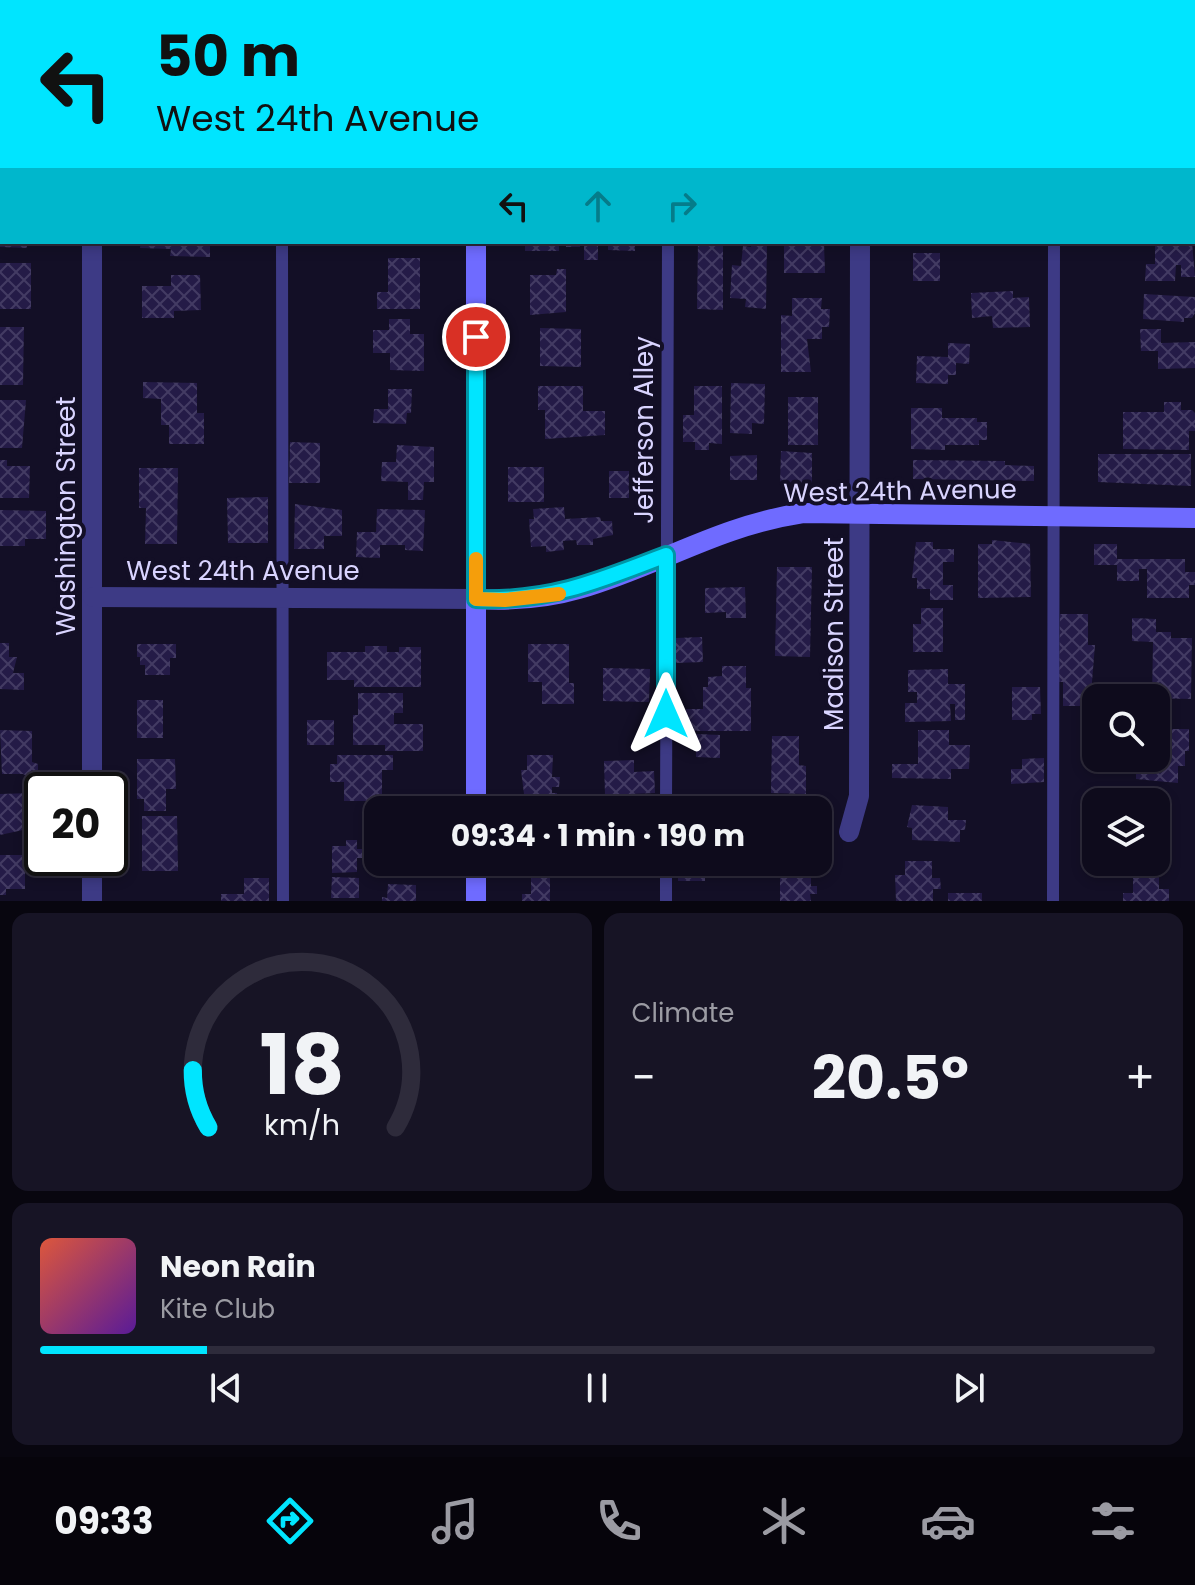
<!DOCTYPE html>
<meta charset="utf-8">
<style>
:root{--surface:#0e0b1c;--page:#171425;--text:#f1f3f6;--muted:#9b9ba3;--line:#2e2b3b;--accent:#00e5ff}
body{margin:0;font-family:Poppins,sans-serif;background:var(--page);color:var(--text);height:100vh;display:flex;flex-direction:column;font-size:30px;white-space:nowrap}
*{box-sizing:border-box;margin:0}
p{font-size:26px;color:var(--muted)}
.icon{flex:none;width:44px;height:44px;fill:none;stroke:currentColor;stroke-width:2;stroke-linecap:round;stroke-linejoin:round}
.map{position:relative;height:901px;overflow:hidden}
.details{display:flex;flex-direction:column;gap:12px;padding:12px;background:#08060f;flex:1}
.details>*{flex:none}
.hud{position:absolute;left:0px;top:0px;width:1196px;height:244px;box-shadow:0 4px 12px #0003,0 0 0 2px var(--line);background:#00e5ff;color:#111;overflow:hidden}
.controls{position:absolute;left:1082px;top:684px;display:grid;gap:16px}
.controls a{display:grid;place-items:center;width:88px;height:88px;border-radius:16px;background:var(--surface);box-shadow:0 4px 12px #0003,0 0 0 2px var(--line);font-size:40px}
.speed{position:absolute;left:24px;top:772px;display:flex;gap:16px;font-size:40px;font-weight:700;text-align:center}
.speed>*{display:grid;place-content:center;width:104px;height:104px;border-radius:50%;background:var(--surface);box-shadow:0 4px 12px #0003,0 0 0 2px var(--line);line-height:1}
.speed .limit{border:4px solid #111;border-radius:12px;background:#fff;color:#111}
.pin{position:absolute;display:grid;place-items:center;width:68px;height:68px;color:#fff;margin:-34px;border:4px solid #fff;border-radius:50%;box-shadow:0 2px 8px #0007}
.me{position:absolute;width:88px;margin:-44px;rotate:0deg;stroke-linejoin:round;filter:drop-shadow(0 0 6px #0008)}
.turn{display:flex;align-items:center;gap:28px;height:168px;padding:0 24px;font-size:36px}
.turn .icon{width:104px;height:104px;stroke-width:2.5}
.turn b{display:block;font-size:56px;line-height:68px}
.lanes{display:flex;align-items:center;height:76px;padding:0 24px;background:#0003;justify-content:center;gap:40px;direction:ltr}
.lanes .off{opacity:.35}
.big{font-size:60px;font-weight:700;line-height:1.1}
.details .tile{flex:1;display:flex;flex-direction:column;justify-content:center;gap:12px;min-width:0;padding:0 28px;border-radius:16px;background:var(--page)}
.details .dial{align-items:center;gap:0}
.dial svg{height:208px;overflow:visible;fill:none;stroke:var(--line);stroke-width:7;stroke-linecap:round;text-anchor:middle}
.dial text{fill:var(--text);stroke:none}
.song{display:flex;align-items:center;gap:24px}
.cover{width:96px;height:96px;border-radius:12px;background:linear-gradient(135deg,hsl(10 70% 55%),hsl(270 70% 35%))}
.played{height:8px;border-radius:4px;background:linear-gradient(90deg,var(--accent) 15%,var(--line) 15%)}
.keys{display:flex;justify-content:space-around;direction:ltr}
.heat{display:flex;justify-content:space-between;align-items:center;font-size:44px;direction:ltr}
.details .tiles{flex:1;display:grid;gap:12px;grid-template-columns:1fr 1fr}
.tile:last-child{grid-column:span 2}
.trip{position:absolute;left:364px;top:796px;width:468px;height:80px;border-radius:16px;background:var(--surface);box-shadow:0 4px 12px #0003,0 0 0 2px var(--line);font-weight:700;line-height:80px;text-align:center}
.dock{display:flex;height:128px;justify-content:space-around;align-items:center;background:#06040b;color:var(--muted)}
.dock .icon{width:56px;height:56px}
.dock .current{color:var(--accent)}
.dock b{font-size:36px;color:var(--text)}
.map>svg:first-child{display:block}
.building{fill:url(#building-cross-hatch)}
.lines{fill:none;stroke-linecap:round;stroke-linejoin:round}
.lane{stroke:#3d3a85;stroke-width:12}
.street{stroke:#3d3a85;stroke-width:20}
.secondary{stroke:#6f6bff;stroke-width:20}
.route-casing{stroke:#0095a6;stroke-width:20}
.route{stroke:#00e5ff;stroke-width:14}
.slow{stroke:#f59e0b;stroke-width:14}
.labels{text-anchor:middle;stroke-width:8;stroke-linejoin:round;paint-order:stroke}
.street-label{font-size:26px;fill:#d9d4ff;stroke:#130f26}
</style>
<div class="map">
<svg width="1195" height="901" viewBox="0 0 1195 901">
<defs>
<pattern id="building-cross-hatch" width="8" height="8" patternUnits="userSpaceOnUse" patternTransform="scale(2)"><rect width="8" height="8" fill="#241b47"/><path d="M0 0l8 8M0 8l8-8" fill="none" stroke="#433b63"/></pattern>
</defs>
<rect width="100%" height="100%" fill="#130f26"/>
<!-- building -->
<g class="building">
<polygon points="0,242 27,242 27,248 0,247"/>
<polygon points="141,242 210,242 210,257 170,256 171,249 140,248"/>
<polygon points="525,242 563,242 563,246 559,246 559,251 525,251"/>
<rect x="566" y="242" width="14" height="5"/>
<rect x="584" y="242" width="14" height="18"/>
<polygon points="608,242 635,242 635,251 608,250"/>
<polygon points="698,242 723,242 723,310 697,309"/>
<polygon points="752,242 767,242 766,309 745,307 746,299 730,298 732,265 741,266 743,246 751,247"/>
<polygon points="824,242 825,273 784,273 784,243"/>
<polygon points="1155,242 1192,242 1195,277 1181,277 1181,265 1176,265 1175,281 1145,281 1146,264 1155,264"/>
<rect x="913" y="253" width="27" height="28"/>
<polygon points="388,258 420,258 420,309 377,309 377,292 388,292"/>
<rect x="0" y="263" width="31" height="46"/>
<polygon points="557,269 566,269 566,312 530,315 530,275 556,275"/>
<polygon points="171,275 200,275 201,310 174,311 174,318 142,318 142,286 171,286"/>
<polygon points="1013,291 1013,298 1029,297 1030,327 993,328 992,316 972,318 971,293"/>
<polygon points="1144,294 1195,297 1195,313 1192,318 1184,318 1184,322 1143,319"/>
<polygon points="792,298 822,298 821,309 830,309 829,327 822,327 822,339 807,339 811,372 781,372 781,315 792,316"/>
<polygon points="389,319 410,319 410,334 424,334 424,371 390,370 390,353 373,353 373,330 389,330"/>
<polygon points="0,327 24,327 23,385 0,385"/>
<polygon points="540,328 581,329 581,367 540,366"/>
<polygon points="1140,329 1161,329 1161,343 1195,342 1195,368 1158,369 1158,351 1141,351"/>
<polygon points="948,343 970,344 969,364 956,363 956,375 948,375 948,384 916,383 917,356 948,357"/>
<polygon points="143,382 197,383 197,413 204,413 204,444 169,444 169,425 161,425 161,399 143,398"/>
<polygon points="731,383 765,384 764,424 752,423 752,434 730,433"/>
<polygon points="538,386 583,386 583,411 605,411 605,435 545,439 545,410 538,410"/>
<polygon points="694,386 722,386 722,444 709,443 709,450 695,450 695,442 683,442 683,415 694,415"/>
<polygon points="388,389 412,389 411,413 407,413 406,424 373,423 374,409 388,409"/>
<rect x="788" y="397" width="30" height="48"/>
<polygon points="0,400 26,400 22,448 0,448"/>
<polygon points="1164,402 1181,402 1181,410 1192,410 1195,413 1195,431 1189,431 1189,450 1123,449 1123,412 1164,412"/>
<polygon points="911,408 942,408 942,418 977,418 977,422 987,422 987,440 979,440 979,445 945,445 945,450 911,449"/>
<polygon points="290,442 320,443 320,483 289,483"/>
<polygon points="397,445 434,447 434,482 424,482 423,500 408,500 408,482 381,481 382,462 396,462"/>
<polygon points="781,451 812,453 812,483 780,482"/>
<polygon points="1098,454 1191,454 1191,486 1098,482"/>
<polygon points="757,455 757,480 730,480 730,456"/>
<polygon points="0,460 7,460 7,466 30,466 29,498 0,498"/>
<polygon points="913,460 1005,461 1005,465 1034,466 1034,481 913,479"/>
<rect x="508" y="467" width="36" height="35"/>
<polygon points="139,468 178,468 177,544 145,544 146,508 139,508"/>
<rect x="609" y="471" width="20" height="27"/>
<polygon points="268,497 268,543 228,543 227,498"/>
<polygon points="295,504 342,510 342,536 324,536 324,549 294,549"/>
<polygon points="564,507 565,519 600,517 601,521 612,521 613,535 593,539 593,545 577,545 576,540 563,541 564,550 546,552 546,546 531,547 529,519 534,519 533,509"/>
<polygon points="377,509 425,510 423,551 405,550 405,545 380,545 380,558 356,557 357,532 376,532"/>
<polygon points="0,510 46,511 46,539 25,539 25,546 0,546"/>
<polygon points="992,540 1030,544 1031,597 978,598 978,544 992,544"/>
<polygon points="916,542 933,542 933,549 954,549 954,562 943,562 943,585 953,585 953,600 930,600 930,589 917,589 917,578 912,578"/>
<polygon points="1094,544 1117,544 1117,559 1185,559 1185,572 1195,572 1195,585 1189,585 1189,598 1147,598 1147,569 1139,569 1139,581 1117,581 1117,565 1094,565"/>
<polygon points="777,567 812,567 810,657 775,656"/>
<polygon points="745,587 746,618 726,618 726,612 705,613 705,588"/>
<polygon points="921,608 943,608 943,652 913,652 913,624 921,624"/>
<polygon points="1060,614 1088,614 1088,645 1095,645 1090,706 1063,706 1063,682 1059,682"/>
<polygon points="1132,618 1156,619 1156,632 1171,632 1171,638 1192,638 1191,699 1152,698 1153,642 1132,641"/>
<polygon points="702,637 703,662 676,663 676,638"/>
<polygon points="0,643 9,643 9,657 17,657 13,673 24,673 24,690 0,689"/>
<polygon points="137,644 176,644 176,658 170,658 170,675 145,675 145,665 140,665 140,657 137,657"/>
<polygon points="528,644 569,644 569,683 574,683 574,704 542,704 542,682 528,682"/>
<polygon points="365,646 387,646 387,652 399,652 399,647 421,647 421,687 354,687 354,680 327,680 327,652 365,652"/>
<polygon points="722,666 746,666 746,688 751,688 751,731 686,731 686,709 703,709 703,687 708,687 708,677 722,676"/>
<polygon points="603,668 650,669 649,702 603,701"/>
<polygon points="948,669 948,684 965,684 965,720 955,720 955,704 950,704 951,721 905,722 905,703 917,703 917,692 908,692 908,670"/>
<polygon points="1012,687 1040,687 1041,714 1032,714 1032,720 1012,720"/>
<polygon points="358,693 403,693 403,713 394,713 394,724 423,724 423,751 385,751 385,745 353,745 353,715 358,715"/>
<rect x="137" y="700" width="26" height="38"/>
<rect x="307" y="720" width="27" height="25"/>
<polygon points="1156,729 1189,729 1189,751 1185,751 1185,766 1178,766 1178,783 1136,779 1136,763 1156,758"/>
<polygon points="0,730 32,731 32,762 38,764 38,774 33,779 23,774 2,774"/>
<polygon points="918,730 949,730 949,745 970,745 969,769 951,769 951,779 892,778 892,764 918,764"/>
<polygon points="696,734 720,735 720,758 696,757"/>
<polygon points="772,736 799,736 799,765 806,766 806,794 771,793"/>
<polygon points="337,755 393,755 393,770 382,770 382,801 344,801 344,782 330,782 330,764 337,764"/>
<polygon points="527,755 553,755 552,777 560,777 559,787 552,787 552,793 557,793 557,808 533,807 533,795 524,794 521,770 527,770"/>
<polygon points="1044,758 1044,782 1011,784 1011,769 1022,769 1022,759"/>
<polygon points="137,759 175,759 176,789 166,789 166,811 144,811 144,799 137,799"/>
<polygon points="634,760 634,772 654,771 655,793 605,795 604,761"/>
<polygon points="31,793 32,809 28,809 28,818 23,819 23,830 0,835 0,794"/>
<polygon points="710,796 758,797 758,810 706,810"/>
<polygon points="912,805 948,807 948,820 966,820 965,830 960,830 960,842 912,840 912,828 907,827"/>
<polygon points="1156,812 1164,812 1170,846 1156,846"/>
<polygon points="142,816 177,816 178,871 142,871"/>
<polygon points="346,840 357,840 357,849 378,849 378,858 357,858 357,872 332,873 332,846 346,846"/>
<polygon points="0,855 32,855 32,871 25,871 25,889 6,889 6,895 0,895"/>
<polygon points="905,861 932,861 932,878 940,878 941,889 933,889 933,901 896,901 895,875 905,875"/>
<polygon points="1159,861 1159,889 1169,889 1169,901 1123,901 1123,893 1133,893 1133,862"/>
<rect x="533" y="862" width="35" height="8"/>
<rect x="678" y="862" width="27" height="19"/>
<polygon points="775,862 797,862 797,873 811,873 811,886 817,886 817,894 810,894 811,901 780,901 780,876 775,876"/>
<polygon points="332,877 359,878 359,898 331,898"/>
<polygon points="244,878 269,878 269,901 221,901 221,894 244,894"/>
<polygon points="531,878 550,878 550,901 522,901 522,894 531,894"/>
<polygon points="388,884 416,885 416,901 382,901 382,897 387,898"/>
<rect x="948" y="893" width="34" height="8"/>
</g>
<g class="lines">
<!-- lane -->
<g class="lane">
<polyline points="284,2 284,0"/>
<polyline points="1055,2 1055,0"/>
<polyline points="282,242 283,901"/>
<polyline points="666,810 668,242"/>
<polyline points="666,862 666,901"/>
<polyline points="1053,901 1054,242"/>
</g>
<!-- street -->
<g class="street">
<polyline points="91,0 91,2"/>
<polyline points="861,2 861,0"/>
<polyline points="92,242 92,790"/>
<polyline points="93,597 476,599"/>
<polyline points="849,832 859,796 860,242"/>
<polyline points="92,901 92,858"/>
</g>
<!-- secondary -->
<g class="secondary">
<polyline points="477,2 477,0"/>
<polyline points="476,242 476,810"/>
<path d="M476,599C510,601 545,599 579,589C659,566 717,526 803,513L1195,518"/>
<polyline points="476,862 476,901"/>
</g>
</g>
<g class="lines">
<defs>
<path id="route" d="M476,337V599C549,602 599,581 666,555V714"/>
</defs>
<!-- route casing -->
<use href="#route" class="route-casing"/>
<!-- route -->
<use href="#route" class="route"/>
<!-- slow -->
<polyline class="slow" points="476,559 476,599 505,600 559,594"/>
</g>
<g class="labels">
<!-- street labels -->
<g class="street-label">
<text transform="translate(644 430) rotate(-90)" y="9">Jefferson Alley</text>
<text transform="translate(900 491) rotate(-1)" y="9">West 24th Avenue</text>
<text transform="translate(66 516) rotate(-90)" y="9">Washington Street</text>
<text x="243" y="580">West 24th Avenue</text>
<text transform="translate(834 634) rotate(-90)" y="9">Madison Street</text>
</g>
</g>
</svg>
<div class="controls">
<a><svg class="icon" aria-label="search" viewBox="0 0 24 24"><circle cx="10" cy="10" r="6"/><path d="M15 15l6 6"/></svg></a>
<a><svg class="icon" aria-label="layers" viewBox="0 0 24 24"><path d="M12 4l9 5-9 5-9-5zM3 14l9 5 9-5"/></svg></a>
</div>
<div class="speed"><div class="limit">20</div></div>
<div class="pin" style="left:476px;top:337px;background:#d93025"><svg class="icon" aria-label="arrive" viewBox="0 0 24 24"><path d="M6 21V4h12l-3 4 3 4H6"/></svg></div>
<svg class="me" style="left:666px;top:714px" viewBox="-20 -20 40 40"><path d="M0-17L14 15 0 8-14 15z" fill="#00e5ff" stroke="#fff" stroke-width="4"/></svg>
<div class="trip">09:34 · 1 min · 190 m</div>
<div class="hud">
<div class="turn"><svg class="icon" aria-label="left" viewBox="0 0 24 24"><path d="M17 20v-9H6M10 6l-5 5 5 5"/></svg><div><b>50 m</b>West 24th Avenue</div></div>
<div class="lanes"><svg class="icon" aria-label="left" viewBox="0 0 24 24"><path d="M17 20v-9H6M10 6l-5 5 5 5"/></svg><svg class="icon off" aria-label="ahead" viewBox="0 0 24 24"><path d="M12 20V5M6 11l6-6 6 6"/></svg><svg class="icon off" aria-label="right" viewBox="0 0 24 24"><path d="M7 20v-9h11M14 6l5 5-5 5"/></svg></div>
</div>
</div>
<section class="details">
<div class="tiles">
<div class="tile dial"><svg viewBox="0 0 100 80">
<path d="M14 69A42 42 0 1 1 86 69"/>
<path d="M14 69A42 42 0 0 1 8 47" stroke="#00e5ff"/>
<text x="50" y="56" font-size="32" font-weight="700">18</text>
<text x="50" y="72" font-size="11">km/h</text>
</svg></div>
<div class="tile"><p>Climate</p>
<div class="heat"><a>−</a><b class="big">20.5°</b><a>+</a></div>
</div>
<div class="tile">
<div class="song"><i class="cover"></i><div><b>Neon Rain</b><p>Kite Club</p></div></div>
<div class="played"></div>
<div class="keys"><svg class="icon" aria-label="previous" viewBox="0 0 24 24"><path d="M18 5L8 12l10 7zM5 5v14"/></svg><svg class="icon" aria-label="pause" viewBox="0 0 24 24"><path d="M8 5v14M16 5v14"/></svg><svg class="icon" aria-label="next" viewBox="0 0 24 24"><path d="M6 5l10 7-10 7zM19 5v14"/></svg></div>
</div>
</div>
</section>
<nav class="dock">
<b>09:33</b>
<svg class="icon current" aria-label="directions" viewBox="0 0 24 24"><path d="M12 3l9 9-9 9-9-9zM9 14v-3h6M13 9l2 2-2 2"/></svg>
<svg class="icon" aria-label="music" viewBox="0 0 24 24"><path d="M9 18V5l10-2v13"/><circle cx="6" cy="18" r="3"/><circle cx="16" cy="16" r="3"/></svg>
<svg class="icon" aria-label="phone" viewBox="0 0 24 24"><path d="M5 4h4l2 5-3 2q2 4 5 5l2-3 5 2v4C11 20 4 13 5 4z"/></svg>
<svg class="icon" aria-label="climate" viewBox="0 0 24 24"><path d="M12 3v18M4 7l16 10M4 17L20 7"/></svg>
<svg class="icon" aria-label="car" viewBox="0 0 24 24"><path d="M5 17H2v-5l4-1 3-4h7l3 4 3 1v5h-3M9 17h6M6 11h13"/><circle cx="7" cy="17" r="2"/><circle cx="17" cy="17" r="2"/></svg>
<svg class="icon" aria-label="filters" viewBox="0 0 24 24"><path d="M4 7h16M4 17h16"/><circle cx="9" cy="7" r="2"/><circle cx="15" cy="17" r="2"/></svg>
</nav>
